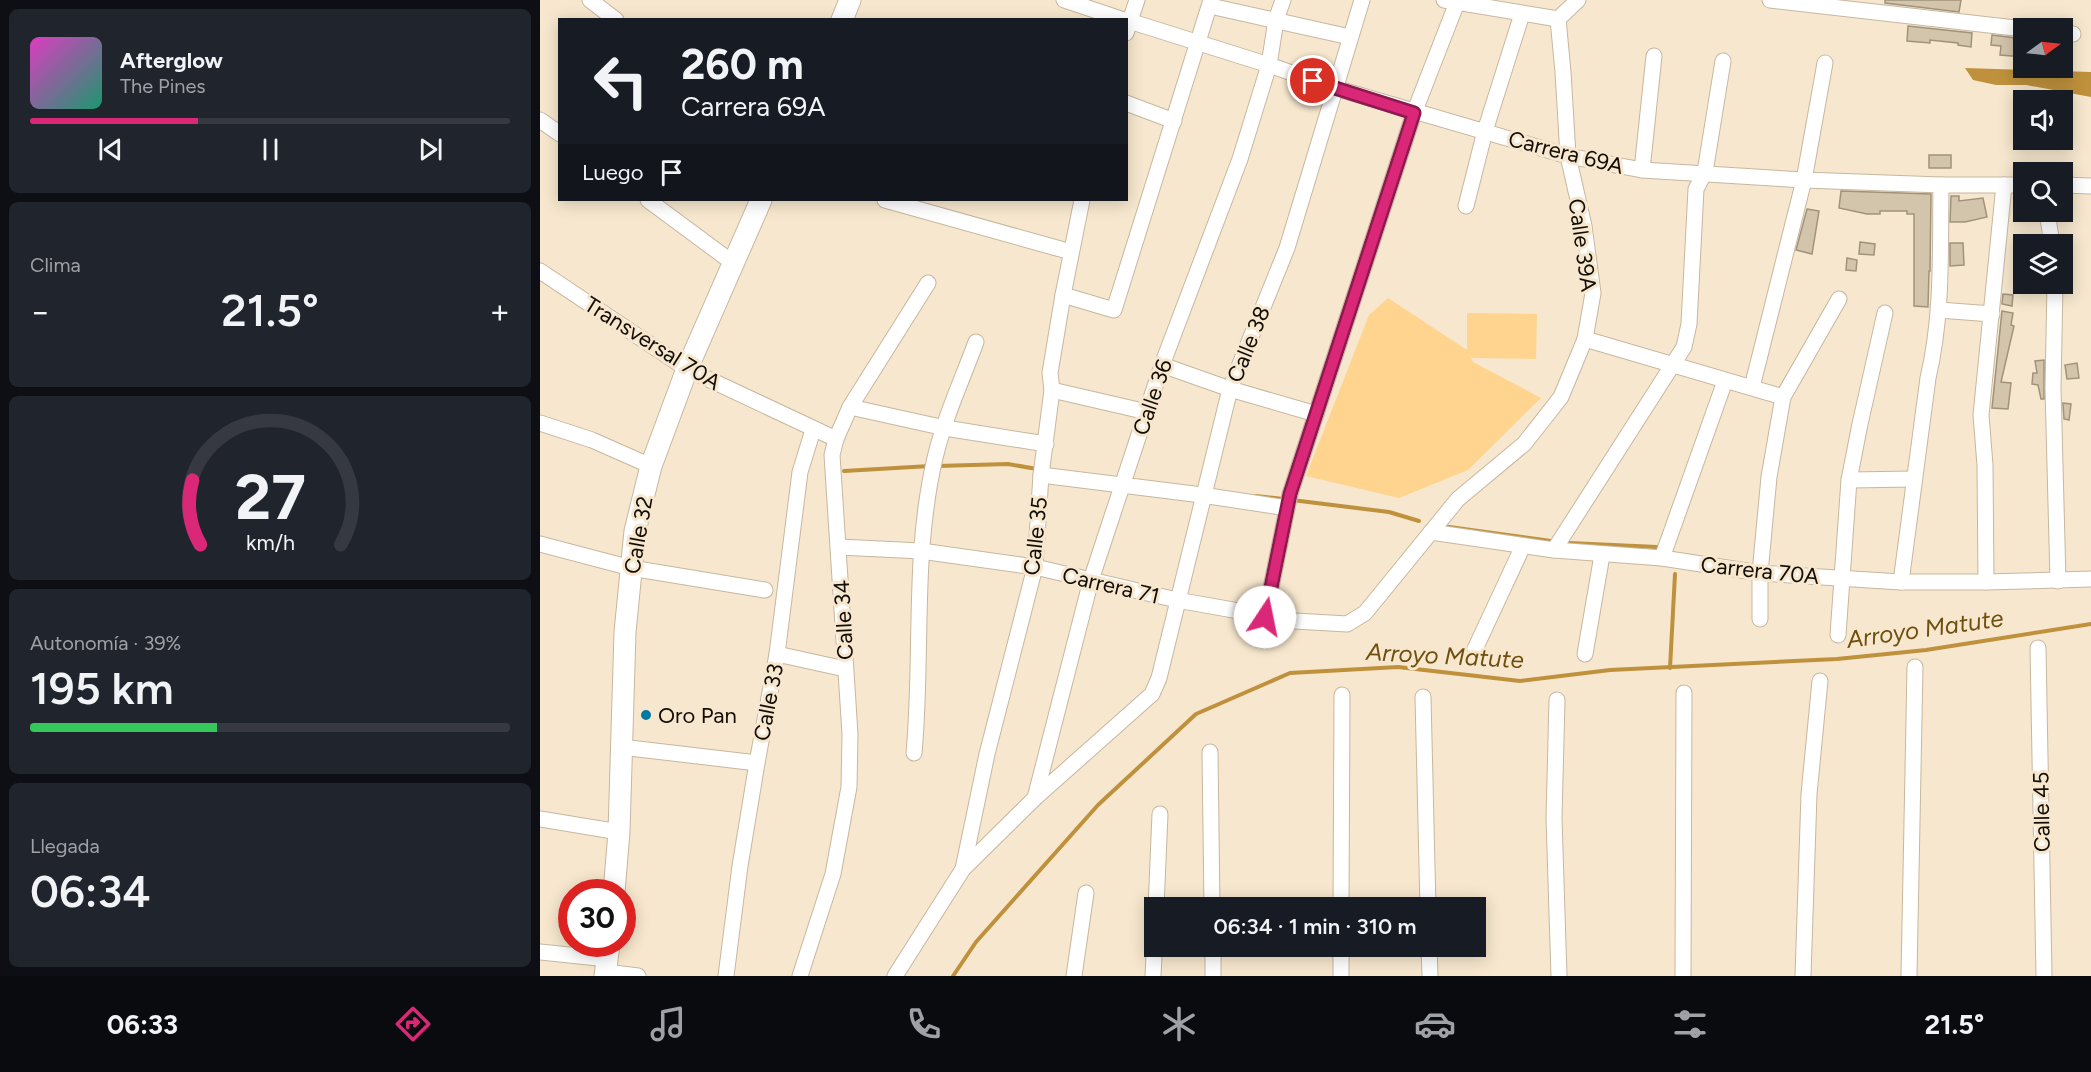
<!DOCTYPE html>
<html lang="es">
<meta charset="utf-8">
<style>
:root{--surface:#171b24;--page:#20242c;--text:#f1f3f6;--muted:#9ea1a6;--line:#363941;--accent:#db2777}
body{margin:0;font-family:Figtree,sans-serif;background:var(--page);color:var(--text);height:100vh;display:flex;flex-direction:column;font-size:22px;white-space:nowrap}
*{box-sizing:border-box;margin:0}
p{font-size:20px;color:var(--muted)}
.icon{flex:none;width:33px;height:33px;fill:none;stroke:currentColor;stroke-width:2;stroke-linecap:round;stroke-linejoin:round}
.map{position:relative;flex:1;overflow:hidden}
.details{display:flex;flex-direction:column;gap:9px;padding:9px;background:#0d0f14;width:540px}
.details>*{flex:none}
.top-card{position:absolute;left:18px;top:18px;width:570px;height:183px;border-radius:0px;box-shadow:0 3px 15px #0003;background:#171b24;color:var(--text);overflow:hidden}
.needle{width:39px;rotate:75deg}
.controls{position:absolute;left:1473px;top:18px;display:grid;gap:12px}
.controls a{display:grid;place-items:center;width:60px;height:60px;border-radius:0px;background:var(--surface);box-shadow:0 3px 15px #0003;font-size:30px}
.speed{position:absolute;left:18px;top:879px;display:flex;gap:12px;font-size:30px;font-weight:700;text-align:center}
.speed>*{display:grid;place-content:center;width:78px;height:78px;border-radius:50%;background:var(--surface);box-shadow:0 3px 15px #0003;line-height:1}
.speed .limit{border:9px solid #d22;background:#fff;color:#111}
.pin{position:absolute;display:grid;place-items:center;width:51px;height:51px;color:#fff;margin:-26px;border:3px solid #fff;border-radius:50%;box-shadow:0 2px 6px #0007}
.me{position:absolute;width:66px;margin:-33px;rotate:11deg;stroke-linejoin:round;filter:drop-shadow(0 0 4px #0008)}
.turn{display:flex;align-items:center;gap:21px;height:126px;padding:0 24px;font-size:27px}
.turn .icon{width:78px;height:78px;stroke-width:2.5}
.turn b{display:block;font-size:42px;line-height:51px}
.then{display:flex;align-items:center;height:57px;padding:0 24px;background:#0003;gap:12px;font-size:22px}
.big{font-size:45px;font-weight:600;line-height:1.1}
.details .tile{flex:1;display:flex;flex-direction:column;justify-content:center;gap:9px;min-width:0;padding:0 21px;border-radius:9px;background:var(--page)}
.details .dial{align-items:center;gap:0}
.dial svg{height:156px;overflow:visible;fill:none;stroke:var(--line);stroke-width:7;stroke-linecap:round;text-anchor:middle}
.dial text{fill:var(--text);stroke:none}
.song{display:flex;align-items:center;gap:18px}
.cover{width:72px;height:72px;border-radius:9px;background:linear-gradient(135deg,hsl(310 70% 55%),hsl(160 70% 35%))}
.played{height:6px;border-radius:3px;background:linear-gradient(90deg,var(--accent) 35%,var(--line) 35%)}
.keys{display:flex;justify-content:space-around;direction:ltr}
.heat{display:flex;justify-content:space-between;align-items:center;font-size:33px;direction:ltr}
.charge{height:9px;border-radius:4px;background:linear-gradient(90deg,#34c759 39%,var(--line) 0)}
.trip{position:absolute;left:604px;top:897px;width:342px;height:60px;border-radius:0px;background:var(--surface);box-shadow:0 3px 15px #0003;font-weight:600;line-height:60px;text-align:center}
.menu{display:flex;height:96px;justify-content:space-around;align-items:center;background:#090b0e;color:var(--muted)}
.menu .icon{width:42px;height:42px}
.menu .current{color:var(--accent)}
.menu b{font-size:27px;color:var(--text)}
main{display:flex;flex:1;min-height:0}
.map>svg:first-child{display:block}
.green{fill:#fed48f}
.water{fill:#bf913c}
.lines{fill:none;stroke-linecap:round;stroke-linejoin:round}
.stream{stroke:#bf913c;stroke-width:4}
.building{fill:#d3c4ac;stroke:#a1937b;stroke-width:1.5}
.street-casing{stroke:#c7b79f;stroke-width:17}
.secondary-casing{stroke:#c7b79f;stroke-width:23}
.street{stroke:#fff;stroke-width:15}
.secondary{stroke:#fff;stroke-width:21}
.route-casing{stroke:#8e194d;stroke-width:15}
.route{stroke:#db2777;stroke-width:10}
.poi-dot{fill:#0079a1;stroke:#f7e7ce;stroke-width:2}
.labels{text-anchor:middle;stroke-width:6;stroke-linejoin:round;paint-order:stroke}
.street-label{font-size:22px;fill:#120d05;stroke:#f7e7ce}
.poi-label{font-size:22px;fill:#120d05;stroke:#f7e7ce;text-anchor:start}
.water-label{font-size:24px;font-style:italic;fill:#6f4f0e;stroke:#f7e7ce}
</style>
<main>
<section class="details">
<div class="tile">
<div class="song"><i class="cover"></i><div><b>Afterglow</b><p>The Pines</p></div></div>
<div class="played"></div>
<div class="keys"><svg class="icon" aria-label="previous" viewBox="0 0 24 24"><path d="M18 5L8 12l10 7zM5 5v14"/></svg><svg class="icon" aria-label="pause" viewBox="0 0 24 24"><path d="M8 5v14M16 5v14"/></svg><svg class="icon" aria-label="next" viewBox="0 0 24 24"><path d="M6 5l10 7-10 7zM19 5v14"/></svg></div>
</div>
<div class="tile"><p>Clima</p>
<div class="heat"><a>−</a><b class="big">21.5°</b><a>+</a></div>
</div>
<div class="tile dial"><svg viewBox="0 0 100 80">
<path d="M14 69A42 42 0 1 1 86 69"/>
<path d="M14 69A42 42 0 0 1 10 36" stroke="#db2777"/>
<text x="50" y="56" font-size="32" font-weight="700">27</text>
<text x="50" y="72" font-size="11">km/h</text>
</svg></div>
<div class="tile"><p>Autonomía · 39%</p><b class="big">195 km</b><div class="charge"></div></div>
<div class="tile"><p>Llegada</p><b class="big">06:34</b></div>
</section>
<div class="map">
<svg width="1551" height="976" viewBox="0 0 1551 976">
<rect width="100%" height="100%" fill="#f7e7ce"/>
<!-- green -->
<polygon class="green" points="848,298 927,350 927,313 997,314 996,359 933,358 930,355 933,362 1001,398 928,470 859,498 766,476 829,315"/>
<!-- water -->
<polygon class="water" points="1425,68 1551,72 1551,97 1486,85 1456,85 1433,80"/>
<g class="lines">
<!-- stream -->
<g class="stream">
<polyline points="397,466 468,464 497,469"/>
<polyline points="304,471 390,466"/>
<polyline points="716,496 744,499"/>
<polyline points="752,500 849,512 879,521"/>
<polyline points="902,526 1011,541"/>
<polyline points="1029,543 1117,547"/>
<polyline points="1130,668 1135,574"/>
<polyline points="413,976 436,942 558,805 656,714 750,673 858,667 980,681 1070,670 1297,659 1386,650 1551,624"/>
</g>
</g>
<!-- building -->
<g class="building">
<polygon points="1345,0 1421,0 1419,12 1345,3"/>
<polygon points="1368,26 1432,33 1431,47 1418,45 1418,43 1390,40 1390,43 1367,41"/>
<polygon points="1452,35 1484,39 1484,57 1460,55 1461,46 1451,45"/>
<rect x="1389" y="155" width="22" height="13"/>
<polygon points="1301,191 1391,194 1390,271 1389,271 1388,307 1374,306 1374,214 1367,214 1367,211 1340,211 1340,214 1327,214 1299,208"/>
<polygon points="1411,196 1419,196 1419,201 1443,198 1447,217 1425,222 1410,222"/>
<polygon points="1267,209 1279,211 1272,254 1256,250"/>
<polygon points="1320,242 1335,244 1334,255 1319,254"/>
<polygon points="1410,243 1423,243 1424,265 1410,266"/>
<polygon points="1307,258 1317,260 1316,271 1306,270"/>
<polygon points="1463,294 1473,295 1472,306 1462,304"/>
<polygon points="1462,311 1473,313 1471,325 1474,326 1461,382 1471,383 1468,409 1452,408"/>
<polygon points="1504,360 1504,399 1501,399 1498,385 1492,384 1493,373 1497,373 1495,361"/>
<polygon points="1537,363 1539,378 1527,379 1525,365"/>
<polygon points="1523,403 1531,404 1529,420 1524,419"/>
</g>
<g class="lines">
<defs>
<g id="street">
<polyline points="50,0 76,20"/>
<polyline points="524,0 584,20"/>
<polyline points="904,0 1018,19"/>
<polyline points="1230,0 1484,29"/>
<polyline points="670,6 810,37"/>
<polyline points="586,20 729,65 795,88 1028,156 1102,170 1264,180 1401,185 1484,185"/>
<polyline points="586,33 597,0"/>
<polyline points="1522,33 1533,34"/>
<polyline points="586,103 634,121"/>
<polyline points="0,120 20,134"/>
<polyline points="1102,170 1114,56"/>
<polyline points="1522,185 1551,186"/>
<polyline points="108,200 193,263"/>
<polyline points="345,200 531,252"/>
<polyline points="926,206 945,131 982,14"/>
<polyline points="1507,212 1512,244"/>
<polyline points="0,271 147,369 296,439"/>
<polyline points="1515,284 1513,388 1518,581"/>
<polyline points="523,295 574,310 671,0"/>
<polyline points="1399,310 1452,314"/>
<polyline points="1045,339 1243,397"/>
<polyline points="622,365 690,389 776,414"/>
<polyline points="1212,387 1264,180 1285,63"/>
<polyline points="512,390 607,412"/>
<polyline points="310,407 405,428 506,444"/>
<polyline points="0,423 52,440 111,466"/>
<polyline points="501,475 662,495 747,508"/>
<polyline points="1309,480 1374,479"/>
<polyline points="891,532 1014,550 1122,558 1220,573 1361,582 1446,582 1551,579"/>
<polyline points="0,544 91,568 225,590"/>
<polyline points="299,547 381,551 495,567 637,600 755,621 807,624 825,613 918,499 984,444 1021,397 1045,339 1053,293 1044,226 1028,156 1023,72 1018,19 1038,0"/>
<polyline points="1014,550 1144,347 1149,324 1156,189 1165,172 1183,61"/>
<polyline points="1122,558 1185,381"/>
<path d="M1361,582L1388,378C1403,315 1400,250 1401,185"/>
<polyline points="1446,582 1445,465 1441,415 1464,185"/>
<polyline points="725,617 750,494 874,113 918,0"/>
<polyline points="1220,619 1220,573 1229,477 1243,397 1299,299"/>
<polyline points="1298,635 1309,480 1320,424 1345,313"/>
<polyline points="1498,648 1504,976"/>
<polyline points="935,649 983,546"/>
<polyline points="237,654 305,669"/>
<polyline points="1045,654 1062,555"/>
<polyline points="883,697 888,908"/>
<polyline points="1017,700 1014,818 1019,976"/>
<polyline points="81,747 217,763"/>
<polyline points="670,752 672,908"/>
<path d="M374,753C383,655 372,555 395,458C404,419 422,380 436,342"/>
<polyline points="495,798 551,580 622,365 700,159 729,65 736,20 743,0"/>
<polyline points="0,819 79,832"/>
<polyline points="423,869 447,754 495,567 501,475 512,390 510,373 523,295 542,200"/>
<polyline points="616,908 620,814"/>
<polyline points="801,908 802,695"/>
<polyline points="673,946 673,976"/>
<polyline points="889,946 890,976"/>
<polyline points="0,952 68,959"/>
<polyline points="66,972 98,976"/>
<polyline points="186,976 200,866 217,763 237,654 260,472 273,430"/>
<polyline points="260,976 293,874 309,787 310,734 292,455 296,439 310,407 388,283"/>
<polyline points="355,976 423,869 495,798 612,694 619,678 690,389 747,248 822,0"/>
<polyline points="534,976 546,893"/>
<polyline points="613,976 615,935"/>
<polyline points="801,976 801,946"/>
<polyline points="1143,976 1144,693"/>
<polyline points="1263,976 1269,794 1280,681"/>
<polyline points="1369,976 1375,667"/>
</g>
<g id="secondary">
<polyline points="302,20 310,0"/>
<polyline points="74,892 79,832 85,632 95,531 111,466 147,369 221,200"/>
<polyline points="65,976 69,944"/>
</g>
</defs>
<!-- street casing -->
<use href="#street" class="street-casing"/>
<!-- secondary casing -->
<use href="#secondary" class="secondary-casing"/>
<!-- street -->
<use href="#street" class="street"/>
<!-- secondary -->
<use href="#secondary" class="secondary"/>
</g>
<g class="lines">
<defs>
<polyline id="route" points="725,617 750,494 874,113 773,81"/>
</defs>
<!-- route casing -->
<use href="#route" class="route-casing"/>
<!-- route -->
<use href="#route" class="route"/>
</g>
<!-- markers -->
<circle class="poi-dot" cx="106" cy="715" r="6"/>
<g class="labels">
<!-- street labels -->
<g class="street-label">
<text transform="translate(1026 152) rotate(14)" y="8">Carrera 69A</text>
<text transform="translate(1043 245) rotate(82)" y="8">Calle 39A</text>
<text transform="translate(113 343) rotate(32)" y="8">Transversal 70A</text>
<text transform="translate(708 344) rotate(-68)" y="8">Calle 38</text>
<text transform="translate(612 397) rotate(-71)" y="8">Calle 36</text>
<text transform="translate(98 535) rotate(-80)" y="8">Calle 32</text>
<text transform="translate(495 536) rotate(-84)" y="8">Calle 35</text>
<text transform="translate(1220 570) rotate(6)" y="8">Carrera 70A</text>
<text transform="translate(571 585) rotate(13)" y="8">Carrera 71</text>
<text transform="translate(303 620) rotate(-93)" y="8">Calle 34</text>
<text transform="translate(228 702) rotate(-79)" y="8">Calle 33</text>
<text transform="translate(1501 812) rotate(-91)" y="8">Calle 45</text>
</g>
<!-- poi labels -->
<g class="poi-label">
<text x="118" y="723">Oro Pan</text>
</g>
<!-- water labels -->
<g class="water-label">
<text transform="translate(1385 629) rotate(-8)" y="8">Arroyo Matute</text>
<text transform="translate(905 656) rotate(3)" y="8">Arroyo Matute</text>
</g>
</g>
</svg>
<div class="controls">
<a><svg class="needle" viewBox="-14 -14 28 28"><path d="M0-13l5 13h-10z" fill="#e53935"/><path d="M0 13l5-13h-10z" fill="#9ea1a6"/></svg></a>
<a><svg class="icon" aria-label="sound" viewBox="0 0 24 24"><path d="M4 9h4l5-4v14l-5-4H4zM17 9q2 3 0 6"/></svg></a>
<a><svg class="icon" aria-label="search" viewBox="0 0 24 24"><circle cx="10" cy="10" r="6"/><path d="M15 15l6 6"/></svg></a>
<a><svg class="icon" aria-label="layers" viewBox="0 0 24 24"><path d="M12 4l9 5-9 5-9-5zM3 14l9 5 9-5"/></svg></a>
</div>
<div class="speed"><div class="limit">30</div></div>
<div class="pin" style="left:773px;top:81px;background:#d93025"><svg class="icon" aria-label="arrive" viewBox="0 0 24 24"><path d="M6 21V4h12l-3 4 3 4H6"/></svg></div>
<svg class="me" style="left:725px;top:617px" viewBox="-20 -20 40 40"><circle r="19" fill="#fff"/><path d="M0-13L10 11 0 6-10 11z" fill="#db2777"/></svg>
<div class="trip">06:34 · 1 min · 310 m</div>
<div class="top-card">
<div class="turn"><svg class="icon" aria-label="left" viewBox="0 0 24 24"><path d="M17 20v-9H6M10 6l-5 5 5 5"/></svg><div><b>260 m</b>Carrera 69A</div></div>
<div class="then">Luego<svg class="icon" aria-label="arrive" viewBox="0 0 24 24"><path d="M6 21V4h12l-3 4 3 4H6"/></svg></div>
</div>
</div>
</main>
<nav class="menu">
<b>06:33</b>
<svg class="icon current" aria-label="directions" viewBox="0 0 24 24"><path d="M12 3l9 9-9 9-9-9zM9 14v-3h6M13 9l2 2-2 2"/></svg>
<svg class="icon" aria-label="music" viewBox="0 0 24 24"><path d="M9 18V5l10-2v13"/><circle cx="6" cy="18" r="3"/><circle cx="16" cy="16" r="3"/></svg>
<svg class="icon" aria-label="phone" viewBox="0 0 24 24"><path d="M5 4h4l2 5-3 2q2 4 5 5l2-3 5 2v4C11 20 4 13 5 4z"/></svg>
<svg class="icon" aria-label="climate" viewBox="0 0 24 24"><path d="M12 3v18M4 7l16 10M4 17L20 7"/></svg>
<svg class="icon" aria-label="car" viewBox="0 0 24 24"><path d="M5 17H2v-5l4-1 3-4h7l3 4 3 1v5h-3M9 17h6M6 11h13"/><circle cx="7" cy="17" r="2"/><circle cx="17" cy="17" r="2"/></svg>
<svg class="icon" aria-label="filters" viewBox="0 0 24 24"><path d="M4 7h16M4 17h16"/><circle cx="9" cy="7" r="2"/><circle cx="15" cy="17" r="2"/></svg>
<b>21.5°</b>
</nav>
